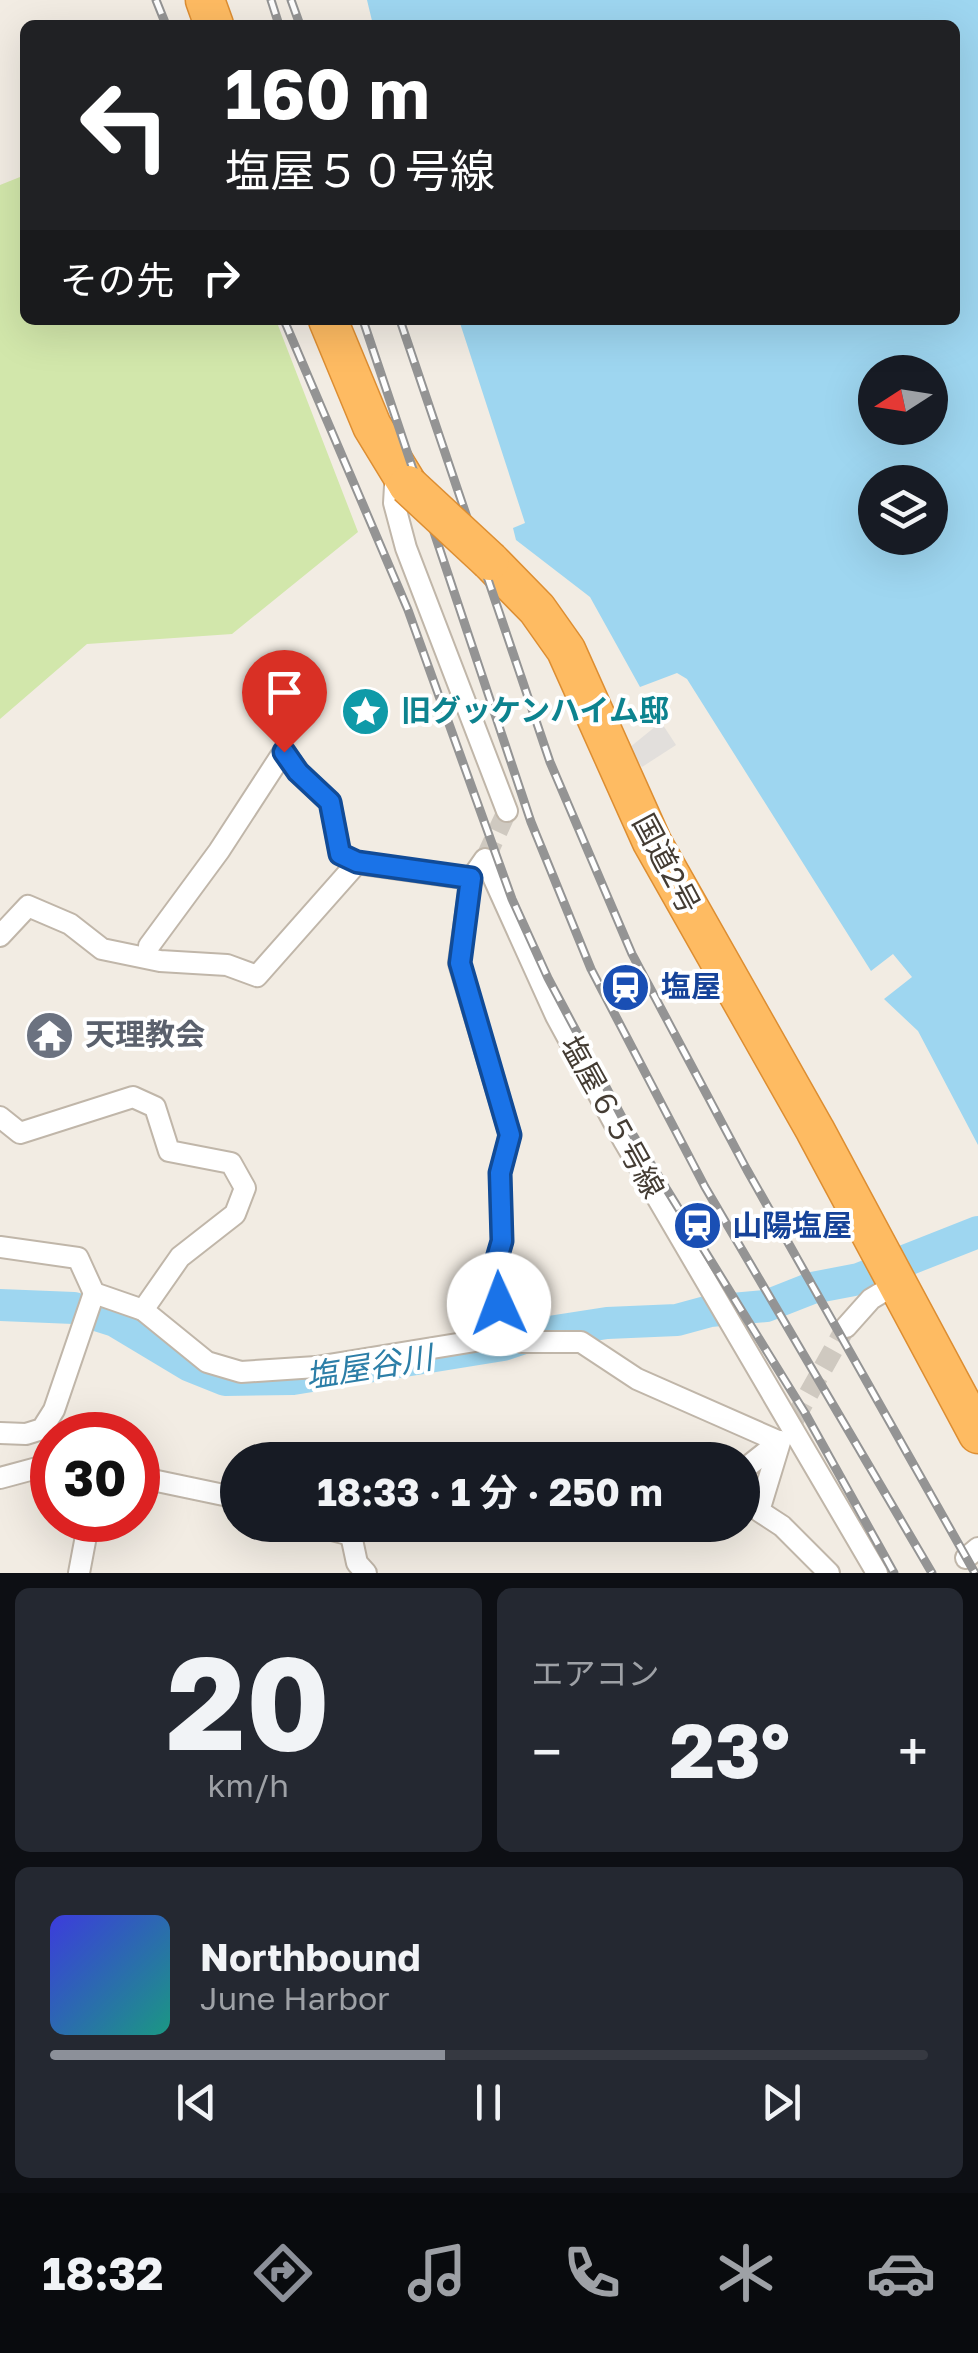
<!DOCTYPE html>
<html lang="ja">
<meta charset="utf-8">
<style>
:root{--surface:#171b24;--page:#242831;--text:#f1f3f6;--muted:#9ea1a6;--line:#363941;--accent:#8c9099}
body{margin:0;font-family:"Golos Text","Noto Sans JP",sans-serif;background:var(--page);color:var(--text);height:100vh;display:flex;flex-direction:column;font-size:38px;white-space:nowrap}
*{box-sizing:border-box;margin:0}
p{font-size:32px;color:var(--muted)}
.icon{flex:none;width:55px;height:55px;fill:none;stroke:currentColor;stroke-width:2;stroke-linecap:round;stroke-linejoin:round}
.map{position:relative;height:1573px;overflow:hidden}
.side{display:flex;flex-direction:column;gap:15px;padding:15px;background:#0d0f14;flex:1}
.side>*{flex:none}
.banner{position:absolute;left:20px;top:20px;width:940px;height:305px;border-radius:15px;box-shadow:0 10px 40px #0002;background:#202124;color:#fff;overflow:hidden}
.needle{width:65px;rotate:258deg}
.fabs{position:absolute;left:858px;top:355px;display:grid;gap:20px}
.fabs a{display:grid;place-items:center;width:90px;height:90px;border-radius:50%;background:var(--surface);box-shadow:0 10px 40px #0002;font-size:50px}
.speed{position:absolute;left:30px;top:1412px;display:flex;gap:20px;font-size:50px;font-weight:700;text-align:center}
.speed>*{display:grid;place-content:center;width:130px;height:130px;border-radius:50%;background:var(--surface);box-shadow:0 10px 40px #0002;line-height:1}
.speed .limit{border:15px solid #d22;background:#fff;color:#111}
.pin{position:absolute;display:grid;place-items:center;width:85px;height:85px;color:#fff;margin:-102px -42px;border-radius:50% 50% 50% 0;rotate:-45deg;box-shadow:0 0 10px #0007}
.pin .icon{rotate:45deg}
.me{position:absolute;width:110px;margin:-55px;rotate:358deg;stroke-linejoin:round;filter:drop-shadow(0 0 8px #0008)}
.turn{display:flex;align-items:center;gap:35px;height:210px;padding:0 40px;font-size:45px}
.turn .icon{width:130px;height:130px;stroke-width:2.5}
.turn b{display:block;font-size:70px;line-height:85px}
.then{display:flex;align-items:center;height:95px;padding:0 40px;background:#0003;gap:20px;font-size:38px}
.big{font-size:75px;font-weight:700;line-height:1.1}
.side .card{flex:1;display:flex;flex-direction:column;justify-content:center;gap:15px;min-width:0;padding:0 35px;border-radius:15px;background:var(--page)}
.side .dial{align-items:center;gap:0}
.dial b{font-size:130px;line-height:1}
.song{display:flex;align-items:center;gap:30px}
.cover{width:120px;height:120px;border-radius:15px;background:linear-gradient(135deg,hsl(240 70% 55%),hsl(170 70% 35%))}
.played{height:10px;border-radius:5px;background:linear-gradient(90deg,var(--accent) 45%,var(--line) 45%)}
.keys{display:flex;justify-content:space-around;direction:ltr}
.heat{display:flex;justify-content:space-between;align-items:center;font-size:55px;direction:ltr}
.side .tiles{flex:1;display:grid;gap:15px;grid-template-columns:1fr 1fr}
.card:last-child{grid-column:span 2}
.trip{position:absolute;left:220px;top:1442px;width:540px;height:100px;border-radius:50px;background:var(--surface);box-shadow:0 10px 40px #0002;font-weight:700;line-height:100px;text-align:center}
.dock{display:flex;height:160px;justify-content:space-around;align-items:center;background:#090b0e;color:var(--muted)}
.dock .icon{width:70px;height:70px}
.dock .on{color:var(--accent)}
.dock b{font-size:45px;color:var(--text)}
.map>svg:first-child{display:block}
.green{fill:#d2e7ab}
.parking{fill:#e2dfdc}
.water{fill:#9ed6f0;fill-rule:evenodd}
.lines{fill:none;stroke-linecap:round;stroke-linejoin:round}
.river{stroke:#9ed6f0;stroke-width:32}
.street-tunnel{stroke:#cfc9c0;stroke-width:20;stroke-dasharray:20 10;stroke-linecap:butt}
.street-casing{stroke:#c0b6a9;stroke-width:24}
.highway-casing{stroke:#dd8e32;stroke-width:41}
.street{stroke:#fff;stroke-width:20}
.highway{stroke:#febb62;stroke-width:38}
.rail-casing{stroke:#949494;stroke-width:9}
.rail{stroke:#fff;stroke-width:5;stroke-dasharray:15;stroke-linecap:butt}
.highway-bridge-casing{stroke:#dd8e32;stroke-width:41;stroke-linecap:butt}
.highway-bridge{stroke:#febb62;stroke-width:38}
.route-casing{stroke:#114b97;stroke-width:25}
.route{stroke:#1a73e8;stroke-width:18}
.labels{text-anchor:middle;stroke-width:8;stroke-linejoin:round;paint-order:stroke}
.culture-label{font-size:30px;font-weight:bold;fill:#0d838f;stroke:#fff;text-anchor:start}
.street-label{font-size:30px;fill:#443c33;stroke:#fff}
.transit-label{font-size:30px;font-weight:bold;fill:#164399;stroke:#fff;text-anchor:start}
.worship-label{font-size:30px;font-weight:bold;fill:#5b616d;stroke:#fff;text-anchor:start}
.water-label{font-size:32px;font-style:italic;fill:#2c7ea7;stroke:#fff}
</style>
<div class="map">
<svg width="978" height="1573" viewBox="0 0 978 1573">
<rect width="100%" height="100%" fill="#f2ece3"/>
<!-- green -->
<polygon class="green" points="25,175 25,320 276,320 358,532 232,634 87,644 0,719 0,185"/>
<!-- parking -->
<polygon class="parking" points="661,722 676,745 642,767 629,748"/>
<!-- water -->
<path class="water" d="M367,0H978V1145L918,1031L884,999L912,977L893,954L871,971L687,679L677,673L640,687L590,597L516,540L513,528L525,523L459,320H955V25H373ZM875,372H930V428H875ZM875,482H930V538H875Z"/>
<g class="lines">
<!-- river -->
<polyline class="river" points="0,1305 74,1308 115,1321 190,1366 225,1380 293,1379 503,1345 536,1334 607,1323 677,1320 710,1311 766,1306 812,1288 859,1279 978,1232"/>
<!-- street-tunnel -->
<g class="street-tunnel">
<polyline points="485,859 507,811"/>
<polyline points="794,1420 846,1327"/>
</g>
<defs>
<g id="street">
<polyline points="396,469 394,503 406,548 507,811"/>
<polyline points="0,936 28,906 70,924 102,949 160,961 227,965 257,976 357,863"/>
<polyline points="149,946 219,851 284,751 298,772 330,802 340,854 357,863 471,879"/>
<polyline points="0,1117 20,1133 133,1097 155,1107 169,1151 231,1163 245,1188 235,1214 180,1257 143,1310"/>
<polyline points="0,1247 78,1258 94,1293 143,1310 207,1362 241,1372 316,1367 506,1336"/>
<polyline points="846,1327 871,1299 896,1284"/>
<polyline points="506,1336 493,1272 502,1241 500,1173 510,1135 459,963 471,879 485,859 556,1016 624,1141 877,1573"/>
<polyline points="506,1336 522,1342 581,1342 637,1379 780,1442 759,1511 782,1526 829,1573"/>
<polyline points="0,1433 26,1434 42,1429 54,1410 94,1293"/>
<polyline points="742,1471 780,1441"/>
<polyline points="138,1477 238,1498"/>
<polyline points="0,1478 52,1464"/>
<polyline points="312,1525 351,1535 366,1525"/>
<polyline points="351,1535 357,1563 366,1573"/>
<polyline points="966,1558 978,1548"/>
<polyline points="79,1573 89,1520"/>
</g>
<g id="highway">
<polyline points="205,0 214,25"/>
<polyline points="328,320 372,426 408,485"/>
<polyline points="490,561 537,609 566,650 652,842 815,1130 978,1434"/>
</g>
</defs>
<!-- street casing -->
<use href="#street" class="street-casing"/>
<!-- highway casing -->
<use href="#highway" class="highway-casing"/>
<!-- street -->
<use href="#street" class="street"/>
<!-- highway -->
<use href="#highway" class="highway"/>
<defs>
<g id="rail">
<polyline points="156,0 166,25"/>
<polyline points="271,0 279,25"/>
<polyline points="291,0 300,25"/>
<polyline points="284,320 408,610 512,899 548,978 622,1117 805,1413 894,1573"/>
<polyline points="363,320 531,822 591,969 705,1187 932,1573"/>
<polyline points="400,320 550,762 632,954 747,1170 975,1573"/>
</g>
</defs>
<!-- rail casing -->
<use href="#rail" class="rail-casing"/>
<!-- rail -->
<use href="#rail" class="rail"/>
<defs>
<polyline id="highway-bridge" points="408,485 490,561"/>
</defs>
<!-- highway-bridge casing -->
<use href="#highway-bridge" class="highway-bridge-casing"/>
<!-- highway-bridge -->
<use href="#highway-bridge" class="highway-bridge"/>
</g>
<g class="lines">
<defs>
<polyline id="route" points="284,752 298,772 330,802 340,854 357,862 471,878 460,963 510,1135 500,1173 502,1241 493,1272 499,1304"/>
</defs>
<!-- route casing -->
<use href="#route" class="route-casing"/>
<!-- route -->
<use href="#route" class="route"/>
</g>
<!-- icons -->
<defs>
<symbol id="sight-disc" viewBox="-11 -11 22 22"><circle r="9.5" fill="#0f9aa8" stroke="#fff"/><path d="M0-6L1.8-2.2L6-1.7L2.9 1.2L3.7 5.4L0 3.3L-3.7 5.4L-2.9 1.2L-6-1.7L-1.8-2.2Z" fill="#fff"/></symbol>
<symbol id="station-disc" viewBox="-11 -11 22 22"><circle r="9.5" fill="#1a4fb4" stroke="#fff"/><path d="M-3-6H3Q5-6 5-4V2Q5 4 3 4L4.5 6H3L1.5 4h-3L-3 6H-4.5L-3 4Q-5 4-5 2V-4Q-5-6-3-6ZM-3.5-4v3h7v-3ZM-3.5 1v1.5H-2V1ZM2 1v1.5H3.5V1Z" fill="#fff"/></symbol>
<symbol id="temple-disc" viewBox="-11 -11 22 22"><circle r="9.5" fill="#6b7280" stroke="#fff"/><path d="M0-6L5-2H3V0L6.5 2.5H4V6H1.5V3h-3V6H-4V2.5H-6.5L-3 0V-2H-5Z" fill="#fff"/></symbol>
</defs>
<g fill-rule="evenodd">
<use href="#sight-disc" x="338" y="684" width="55" height="55"/>
<use href="#station-disc" x="598" y="960" width="55" height="55"/>
<use href="#temple-disc" x="22" y="1008" width="55" height="55"/>
<use href="#station-disc" x="670" y="1198" width="55" height="55"/>
</g>
<g class="labels">
<!-- culture labels -->
<g class="culture-label">
<text x="401" y="721">旧グッケンハイム邸</text>
</g>
<!-- street labels -->
<g class="street-label">
<text transform="translate(666 864) rotate(62)" y="10">国道2号</text>
<text transform="translate(612 1117) rotate(61)" y="10">塩屋６５号線</text>
</g>
<!-- transit labels -->
<g class="transit-label">
<text x="661" y="997">塩屋</text>
<text x="732" y="1236">山陽塩屋</text>
</g>
<!-- worship labels -->
<g class="worship-label">
<text x="85" y="1045">天理教会</text>
</g>
<!-- water labels -->
<g class="water-label">
<text transform="translate(369 1367) rotate(-9)" y="11">塩屋谷川</text>
</g>
</g>
</svg>
<div class="fabs">
<a><svg class="needle" viewBox="-14 -14 28 28"><path d="M0-13l5 13h-10z" fill="#e53935"/><path d="M0 13l5-13h-10z" fill="#9ea1a6"/></svg></a>
<a><svg class="icon" aria-label="layers" viewBox="0 0 24 24"><path d="M12 4l9 5-9 5-9-5zM3 14l9 5 9-5"/></svg></a>
</div>
<div class="speed"><div class="limit">30</div></div>
<div class="pin" style="left:284px;top:752px;background:#d93025"><svg class="icon" aria-label="arrive" viewBox="0 0 24 24"><path d="M6 21V4h12l-3 4 3 4H6"/></svg></div>
<svg class="me" style="left:499px;top:1304px" viewBox="-20 -20 40 40"><circle r="19" fill="#fff"/><path d="M0-13L10 11 0 6-10 11z" fill="#1a73e8"/></svg>
<div class="trip">18:33 · 1 分 · 250 m</div>
<div class="banner">
<div class="turn"><svg class="icon" aria-label="left" viewBox="0 0 24 24"><path d="M17 20v-9H6M10 6l-5 5 5 5"/></svg><div><b>160 m</b>塩屋５０号線</div></div>
<div class="then">その先<svg class="icon" aria-label="right" viewBox="0 0 24 24"><path d="M7 20v-9h11M14 6l5 5-5 5"/></svg></div>
</div>
</div>
<section class="side">
<div class="tiles">
<div class="card dial"><b>20</b><p>km/h</p></div>
<div class="card"><p>エアコン</p>
<div class="heat"><a>−</a><b class="big">23°</b><a>+</a></div>
</div>
<div class="card">
<div class="song"><i class="cover"></i><div><b>Northbound</b><p>June Harbor</p></div></div>
<div class="played"></div>
<div class="keys"><svg class="icon" aria-label="previous" viewBox="0 0 24 24"><path d="M18 5L8 12l10 7zM5 5v14"/></svg><svg class="icon" aria-label="pause" viewBox="0 0 24 24"><path d="M8 5v14M16 5v14"/></svg><svg class="icon" aria-label="next" viewBox="0 0 24 24"><path d="M6 5l10 7-10 7zM19 5v14"/></svg></div>
</div>
</div>
</section>
<nav class="dock">
<b>18:32</b>
<svg class="icon on" aria-label="directions" viewBox="0 0 24 24"><path d="M12 3l9 9-9 9-9-9zM9 14v-3h6M13 9l2 2-2 2"/></svg>
<svg class="icon" aria-label="music" viewBox="0 0 24 24"><path d="M9 18V5l10-2v13"/><circle cx="6" cy="18" r="3"/><circle cx="16" cy="16" r="3"/></svg>
<svg class="icon" aria-label="phone" viewBox="0 0 24 24"><path d="M5 4h4l2 5-3 2q2 4 5 5l2-3 5 2v4C11 20 4 13 5 4z"/></svg>
<svg class="icon" aria-label="climate" viewBox="0 0 24 24"><path d="M12 3v18M4 7l16 10M4 17L20 7"/></svg>
<svg class="icon" aria-label="car" viewBox="0 0 24 24"><path d="M5 17H2v-5l4-1 3-4h7l3 4 3 1v5h-3M9 17h6M6 11h13"/><circle cx="7" cy="17" r="2"/><circle cx="17" cy="17" r="2"/></svg>
</nav>
